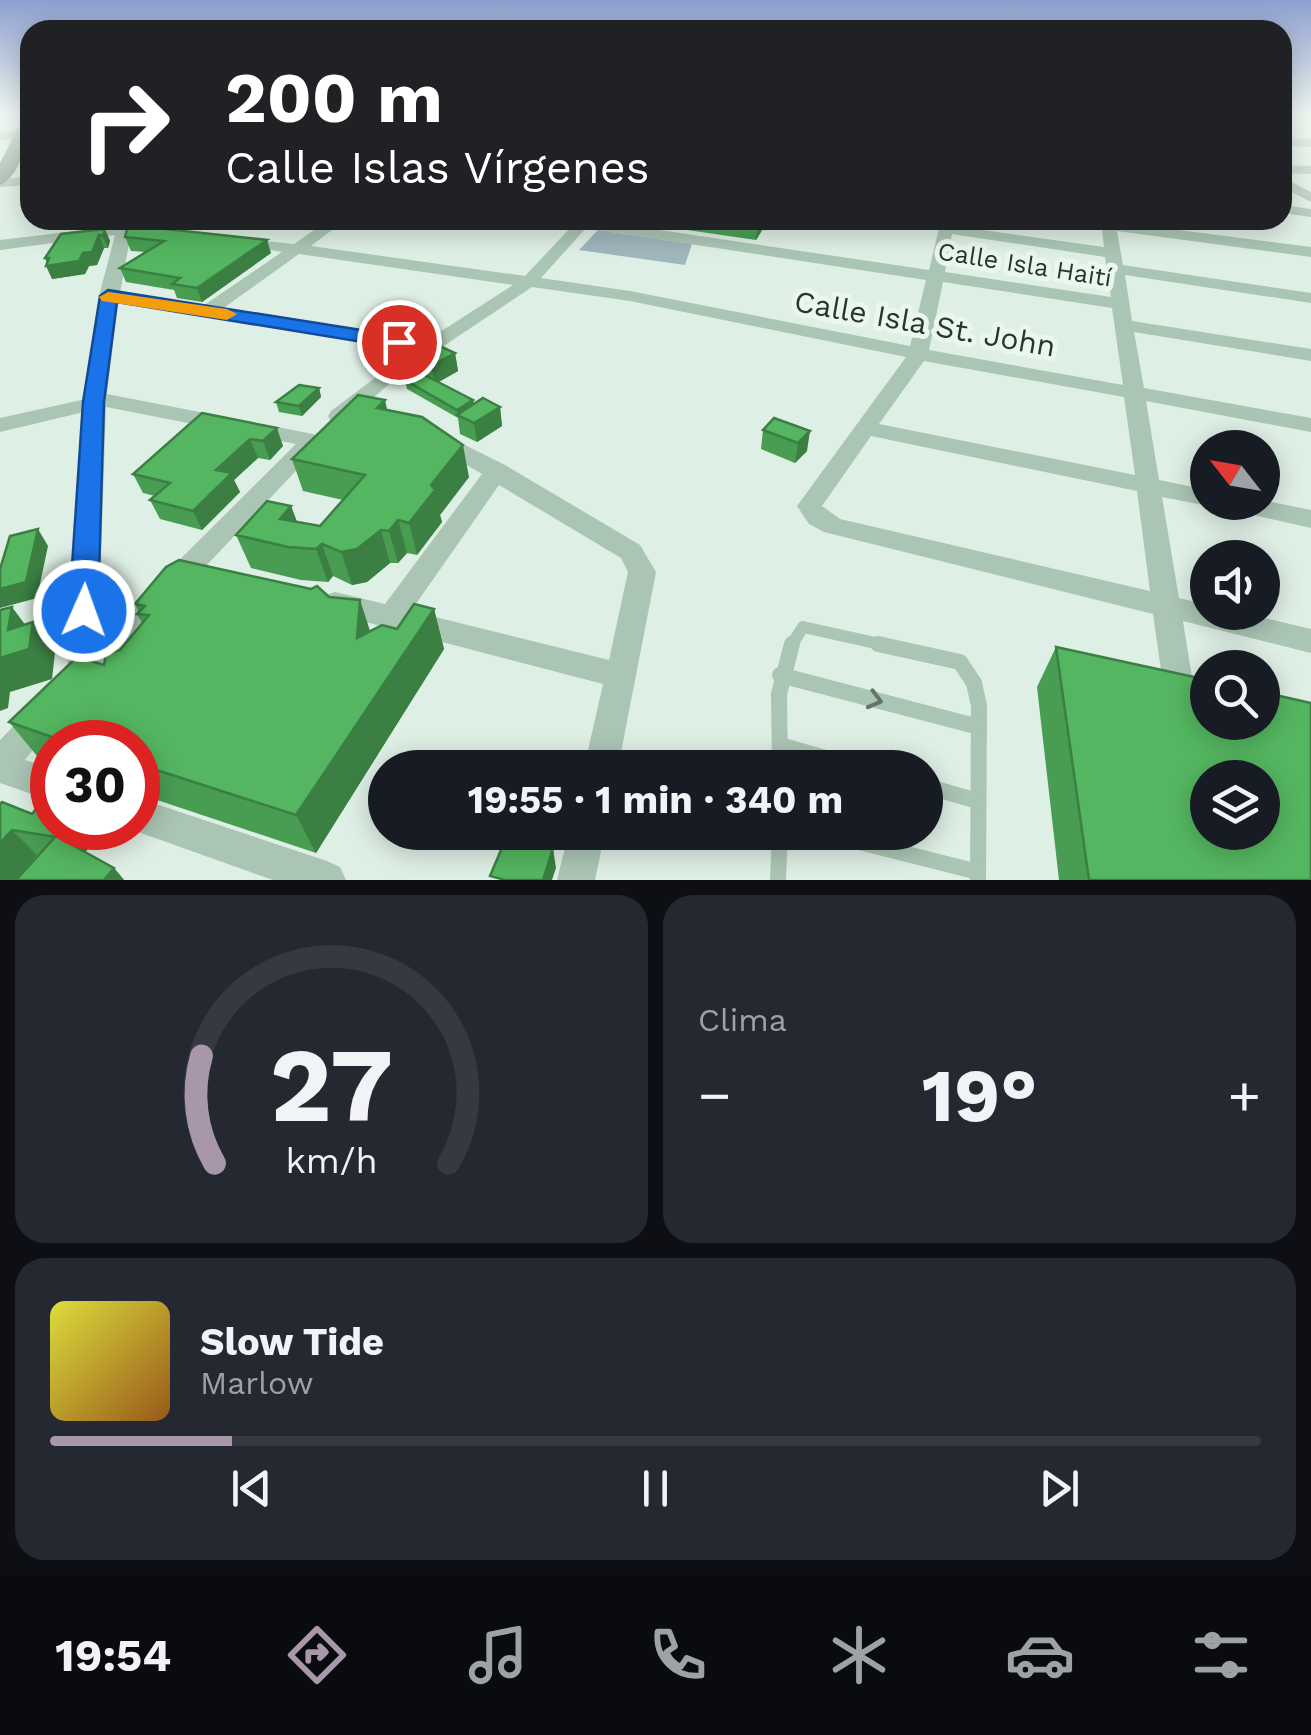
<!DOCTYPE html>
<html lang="es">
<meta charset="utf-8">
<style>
:root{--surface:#171b24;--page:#242831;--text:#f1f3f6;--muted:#9ea1a6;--line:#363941;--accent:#a896ab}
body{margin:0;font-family:"Work Sans",sans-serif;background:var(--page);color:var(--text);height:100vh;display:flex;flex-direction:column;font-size:38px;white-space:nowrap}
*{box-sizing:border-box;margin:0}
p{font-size:32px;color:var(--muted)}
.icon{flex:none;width:55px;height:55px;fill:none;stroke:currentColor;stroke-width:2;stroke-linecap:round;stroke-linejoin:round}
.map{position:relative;height:880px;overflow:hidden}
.side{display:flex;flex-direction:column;gap:15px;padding:15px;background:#0d0f14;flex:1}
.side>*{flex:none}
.top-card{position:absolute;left:20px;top:20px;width:1272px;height:210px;border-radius:30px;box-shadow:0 5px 25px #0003;background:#202124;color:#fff;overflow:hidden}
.needle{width:65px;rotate:301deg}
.controls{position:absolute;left:1190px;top:430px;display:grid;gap:20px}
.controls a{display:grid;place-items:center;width:90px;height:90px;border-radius:50%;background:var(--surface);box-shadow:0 5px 25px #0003;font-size:50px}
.speed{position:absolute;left:30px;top:720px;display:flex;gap:20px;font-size:50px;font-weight:700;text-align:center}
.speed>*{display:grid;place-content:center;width:130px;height:130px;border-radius:50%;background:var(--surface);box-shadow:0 5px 25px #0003;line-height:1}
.speed .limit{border:15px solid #d22;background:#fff;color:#111}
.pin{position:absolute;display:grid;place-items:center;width:85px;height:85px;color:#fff;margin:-42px;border:5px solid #fff;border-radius:50%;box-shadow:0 2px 10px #0007}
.me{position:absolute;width:110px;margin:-55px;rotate:2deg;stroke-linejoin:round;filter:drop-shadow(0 0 8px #0008)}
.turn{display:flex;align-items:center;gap:35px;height:210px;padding:0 40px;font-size:45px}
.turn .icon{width:130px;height:130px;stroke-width:2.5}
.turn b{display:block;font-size:70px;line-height:85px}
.big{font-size:75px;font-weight:700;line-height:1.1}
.side .widget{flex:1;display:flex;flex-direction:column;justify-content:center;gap:15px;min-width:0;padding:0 35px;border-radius:30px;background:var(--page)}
.side .dial{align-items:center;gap:0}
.dial svg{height:260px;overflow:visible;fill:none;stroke:var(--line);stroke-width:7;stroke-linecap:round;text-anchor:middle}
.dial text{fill:var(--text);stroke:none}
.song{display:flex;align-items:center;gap:30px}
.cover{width:120px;height:120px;border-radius:15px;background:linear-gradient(135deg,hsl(60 70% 55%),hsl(30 70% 35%))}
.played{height:10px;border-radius:5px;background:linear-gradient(90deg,var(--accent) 15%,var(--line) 15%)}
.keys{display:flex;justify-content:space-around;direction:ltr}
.heat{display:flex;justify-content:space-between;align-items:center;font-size:55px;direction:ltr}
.side .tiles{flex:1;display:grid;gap:15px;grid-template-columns:1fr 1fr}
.widget:last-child{grid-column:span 2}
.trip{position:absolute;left:368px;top:750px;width:575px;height:100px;border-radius:50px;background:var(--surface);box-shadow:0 5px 25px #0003;font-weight:700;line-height:100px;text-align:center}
.tabs{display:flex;height:160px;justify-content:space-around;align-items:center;background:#090b0e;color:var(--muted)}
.tabs .icon{width:70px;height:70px}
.tabs .current{color:var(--accent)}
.tabs b{font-size:45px;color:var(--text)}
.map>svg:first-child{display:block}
.green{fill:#9fb6bc}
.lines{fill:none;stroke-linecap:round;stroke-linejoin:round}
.lane-far1{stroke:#abc5b4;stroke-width:12}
.lane{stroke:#abc5b4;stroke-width:16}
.street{fill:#abc5b4;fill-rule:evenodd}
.secondary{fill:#7d9983;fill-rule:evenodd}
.wall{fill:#489d53}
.shaded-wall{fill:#3b7f43}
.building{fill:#54b660;stroke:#3b7f43;stroke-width:2.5;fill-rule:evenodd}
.oneway{stroke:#647569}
.route{fill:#1a73e8;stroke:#114b97;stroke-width:2.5}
.slow{fill:#f59e0b}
.labels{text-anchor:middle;stroke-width:10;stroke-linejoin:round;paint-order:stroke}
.far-street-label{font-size:25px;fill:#29342b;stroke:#e9f7ef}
.street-label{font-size:30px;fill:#29342b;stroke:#e9f7ef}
</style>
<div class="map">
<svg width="1311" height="880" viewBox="0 0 1311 880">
<rect width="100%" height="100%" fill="#deefe5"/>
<!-- green -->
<polygon class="green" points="598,230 692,244 685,265 579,250"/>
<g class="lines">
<!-- lane-far1 -->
<polyline class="lane-far1" points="791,646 803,627 889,646"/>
<!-- lane -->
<g class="lane">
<polyline points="878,644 960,662 974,683 979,706 978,880"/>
<polyline points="780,675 979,727"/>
<polyline points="780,745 860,768"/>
<polyline points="780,768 779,694 792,644"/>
<polyline points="925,786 978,801"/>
<polyline points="820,832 978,872"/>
<polyline points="778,880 780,832"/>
</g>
<!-- street -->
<g class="street">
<polygon points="1282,115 1311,116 1311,122 1282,121"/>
<polygon points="30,130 30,136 0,141 0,133"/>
<polygon points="1282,138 1311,139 1311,147 1282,146"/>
<polygon points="1282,165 1311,166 1311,174 1282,173"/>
<polygon points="30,177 30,185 0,187 0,179"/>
<polygon points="1282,177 1311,192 1311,202 1282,187"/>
<polygon points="1282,205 1311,209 1311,217 1282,213"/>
<path d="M119,220L179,227L187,232L179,237L131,233L120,293L203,306L282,252L235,244V238L294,244L328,220H345L311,246L525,276L572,226L563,220H593L929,270L941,220H955L954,226L1104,247L1101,220L1311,247V257L1117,231L1123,265L1311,293V303L1125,275L1132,321L1311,349V361L1134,332L1144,388L1311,418V432L1146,401L1159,480L1208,490V502H1217L1208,506L1162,497L1179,598L1208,605V612H1240L1311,629V653L1183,621L1193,684L1189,693L1178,697L1167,693L1163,684L1153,614L824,532L809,524L797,506L906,357L630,301L532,287L397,377L347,421H331L328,416L331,411L412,350L118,303L107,394L313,434L324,441L87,692L76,696L65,692L61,683L67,672L84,412L0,432V418L86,399L99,296L115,235L0,250V240L117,226ZM586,228L926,280L910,346L630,291L541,278ZM952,234L1105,257L1111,297L945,272ZM299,254L513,285L426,341L222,309ZM943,282L1112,308L1123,385L929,350ZM924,361L1124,397L1135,475L879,424ZM106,407L296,444L98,641ZM871,436L1137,491L1150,591L840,519L822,506Z"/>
<path d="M439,432L505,465L640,545L656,572L618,768H584L603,684L335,614L325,611L321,603L325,595L335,592L385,604L482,474L431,444L428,439ZM499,485L621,558L628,572L609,660L411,611Z"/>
<polygon points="1262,500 1311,510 1311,528 1231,510 1219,502"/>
<polygon points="43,703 54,707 59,717 25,760 52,769 52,801 0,783 0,740 32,707"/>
<polygon points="138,798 327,861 340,867 346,880 273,880 138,832 126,828 138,828"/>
<polygon points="569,832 605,832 595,880 557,880"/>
</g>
<!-- secondary -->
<path class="secondary" d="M19,114H30C30,136 21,176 0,185V163L22,120Z"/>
</g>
<!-- wall -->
<g class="wall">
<polygon points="619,220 768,220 756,240"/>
<polygon points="105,229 110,241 108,248 104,248 97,265 89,266 85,274 52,279 45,258"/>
<polygon points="125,237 271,253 202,302 177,298 174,290 126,282 120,268 146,252 131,251"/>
<polygon points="455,353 458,371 439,382 473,400 474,404 500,407 502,426 477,442 460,434 458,418 407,389 405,380 415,370 412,357"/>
<polygon points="319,388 321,397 302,416 279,412 276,402"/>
<polygon points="387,410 469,477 440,515 442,522 417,555 407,553 398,563 390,563 367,582 352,585 333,576 328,582 301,580 251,568 236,535 291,506 297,522 320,526 343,500 303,491 292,459"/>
<polygon points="202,413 283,446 270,460 258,458 234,480 240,492 202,530 160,519 150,500 155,496 143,493 133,474"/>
<polygon points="774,418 807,451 795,463 761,449 763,430"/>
<polygon points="329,597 370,631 397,629 434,609 444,649 316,853 139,794 138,795 138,742 52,742 52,766 42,762 9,722 104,665 120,650 142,623 137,614 139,612 135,604"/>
<polygon points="1056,647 1311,880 1059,880 1037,687"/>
<polygon points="0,804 52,828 87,828 95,838 85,853 114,868 124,880 16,880 39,855 37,855 15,880"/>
</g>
<!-- shaded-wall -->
<g class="shaded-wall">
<polygon points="72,220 116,220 114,224 81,227 78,221 73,222"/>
<polygon points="758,220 768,220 756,240"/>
<polygon points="105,229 110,241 108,248 103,236"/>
<polygon points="99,235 104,248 97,265 89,266 85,274 52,279 46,266 49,265 45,258 83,253"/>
<polygon points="267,240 271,253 202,302 197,288"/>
<polygon points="455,353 458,371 435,384 431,366"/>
<polygon points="319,388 321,397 302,416 299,406"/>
<polygon points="385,400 392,431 377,408"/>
<polygon points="473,400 475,409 458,415 457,410"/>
<polygon points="500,407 502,426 477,442 474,423"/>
<polygon points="277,428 283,446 270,460 263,441"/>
<polygon points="810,431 807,451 795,463 798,443"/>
<polygon points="250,439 258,458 234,480 240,492 202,530 193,511 216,470"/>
<polygon points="463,445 469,477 440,515 442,522 417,555 409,523 431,485"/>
<polygon points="291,506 303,538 280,519"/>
<polygon points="398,520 407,553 398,563 389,531"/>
<polygon points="38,529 48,546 37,598 0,608 0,589"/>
<polygon points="381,530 390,563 367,582 352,585 341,552"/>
<polygon points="322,544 333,576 328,582 316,549"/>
<polygon points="360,600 373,640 357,638"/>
<polygon points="12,607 32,634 33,622 55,653 52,679 10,692 8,708 0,711 0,658"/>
<polygon points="434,609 444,649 316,853 296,815"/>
<polygon points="62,828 87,828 95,838 79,862 56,837"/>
<polygon points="12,830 37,855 15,880 0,880 0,843"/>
<polygon points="553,848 556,868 552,880 543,880"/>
<polygon points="114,868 124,880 104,880"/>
</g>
<!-- building -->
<g class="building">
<polygon points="128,225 267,240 197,288 172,284 180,278 120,268 164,241 125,237"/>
<polygon points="105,229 103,236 99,235 92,252 83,253 79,261 46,266 49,258 45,258 61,234"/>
<polygon points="435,344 455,353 431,366 412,357"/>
<polygon points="411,368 473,400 457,410 405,380"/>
<polygon points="299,385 319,388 299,406 276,402"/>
<polygon points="358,395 385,400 377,408 422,417 463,445 431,485 435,490 409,523 398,520 389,531 381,530 357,549 341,552 322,544 316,549 288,547 236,535 267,501 291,506 280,519 320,526 365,475 292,459"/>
<polygon points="483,398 500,407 474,423 457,415"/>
<polygon points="202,413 277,428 263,441 250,439 216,470 232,473 193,511 150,500 170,483 133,474"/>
<polygon points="774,418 810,431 798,443 763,430"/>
<polygon points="38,529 26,582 0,589 0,569 10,536"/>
<polygon points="179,560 311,589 317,586 329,597 360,600 357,638 382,625 397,629 414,604 434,609 296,815 138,764 138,742 66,742 9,722 77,657 104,665 106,654 120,650 149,615 137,614 145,606 135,604 166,567"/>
<polygon points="12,607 8,630 33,622 29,649 0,658 0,610"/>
<path d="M1056,647L1208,680V722H1262V692L1311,703V880H1089ZM1208,778H1262V832H1208Z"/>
<polygon points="44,799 52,803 52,828 62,828 56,837 12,830 0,843 0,804 2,802 32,814"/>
<polygon points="56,836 114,868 104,880 16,880"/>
<polygon points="507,836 553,848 543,880 505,880 490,876"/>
</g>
<!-- one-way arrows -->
<defs><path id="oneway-chevron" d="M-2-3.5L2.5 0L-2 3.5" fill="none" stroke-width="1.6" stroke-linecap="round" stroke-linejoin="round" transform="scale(2.5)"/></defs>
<use class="oneway" href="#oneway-chevron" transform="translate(875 700) rotate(15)"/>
<!-- sky -->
<linearGradient id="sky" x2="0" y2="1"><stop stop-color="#8d9fce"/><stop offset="0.48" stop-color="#f0f8f3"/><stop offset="1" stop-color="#f0f8f3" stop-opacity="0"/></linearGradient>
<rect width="1311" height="238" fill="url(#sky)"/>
<!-- route -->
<polygon class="route" points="108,290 399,336 409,342 399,348 117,302 104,402 98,611 94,619 84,622 73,619 69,611 83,402 100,296"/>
<!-- slow -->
<polygon class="slow" points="108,292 227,309 237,314 227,320 102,301 99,297"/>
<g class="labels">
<!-- far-street labels -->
<g class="far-street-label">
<text transform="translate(1025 264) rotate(9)" y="9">Calle Isla Haití</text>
</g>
<!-- street labels -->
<g class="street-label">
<text transform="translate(925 324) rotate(10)" y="10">Calle Isla St. John</text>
</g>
</g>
</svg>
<div class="controls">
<a><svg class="needle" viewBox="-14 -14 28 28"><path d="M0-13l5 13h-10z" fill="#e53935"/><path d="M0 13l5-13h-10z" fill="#9ea1a6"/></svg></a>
<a><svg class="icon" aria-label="sound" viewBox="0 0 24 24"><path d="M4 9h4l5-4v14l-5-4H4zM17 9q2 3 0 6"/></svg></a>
<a><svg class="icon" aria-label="search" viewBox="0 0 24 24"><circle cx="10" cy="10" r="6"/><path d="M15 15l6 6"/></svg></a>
<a><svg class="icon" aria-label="layers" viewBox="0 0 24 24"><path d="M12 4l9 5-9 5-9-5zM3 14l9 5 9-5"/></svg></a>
</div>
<div class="speed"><div class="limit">30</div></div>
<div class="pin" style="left:399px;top:342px;background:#d93025"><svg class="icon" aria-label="arrive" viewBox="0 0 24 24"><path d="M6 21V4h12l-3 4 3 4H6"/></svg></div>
<svg class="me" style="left:84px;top:611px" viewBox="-20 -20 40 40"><circle r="17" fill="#1a73e8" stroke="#fff" stroke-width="3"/><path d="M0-11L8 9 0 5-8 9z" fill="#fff"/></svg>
<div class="trip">19:55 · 1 min · 340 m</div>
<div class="top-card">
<div class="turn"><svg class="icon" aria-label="right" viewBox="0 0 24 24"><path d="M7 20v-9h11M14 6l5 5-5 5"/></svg><div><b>200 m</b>Calle Islas Vírgenes</div></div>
</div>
</div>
<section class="side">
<div class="tiles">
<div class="widget dial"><svg viewBox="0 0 100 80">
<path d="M14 69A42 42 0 1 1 86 69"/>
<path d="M14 69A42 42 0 0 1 10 36" stroke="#a896ab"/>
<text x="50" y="56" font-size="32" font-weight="700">27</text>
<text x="50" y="72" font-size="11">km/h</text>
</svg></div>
<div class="widget"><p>Clima</p>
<div class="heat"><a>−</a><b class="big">19°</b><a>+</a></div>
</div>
<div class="widget">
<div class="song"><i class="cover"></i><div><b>Slow Tide</b><p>Marlow</p></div></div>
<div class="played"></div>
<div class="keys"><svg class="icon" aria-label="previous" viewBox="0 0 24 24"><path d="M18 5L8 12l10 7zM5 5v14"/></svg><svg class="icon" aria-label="pause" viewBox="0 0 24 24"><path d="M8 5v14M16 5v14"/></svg><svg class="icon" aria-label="next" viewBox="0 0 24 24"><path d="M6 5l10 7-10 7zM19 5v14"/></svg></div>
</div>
</div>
</section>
<nav class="tabs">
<b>19:54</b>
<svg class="icon current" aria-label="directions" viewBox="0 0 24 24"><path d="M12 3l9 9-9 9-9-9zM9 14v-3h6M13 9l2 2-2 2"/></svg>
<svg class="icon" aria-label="music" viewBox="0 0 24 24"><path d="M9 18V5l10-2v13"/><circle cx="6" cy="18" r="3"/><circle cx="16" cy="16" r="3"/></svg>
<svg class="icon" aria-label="phone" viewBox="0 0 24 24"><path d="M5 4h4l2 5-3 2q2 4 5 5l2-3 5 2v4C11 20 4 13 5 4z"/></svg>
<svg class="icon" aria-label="climate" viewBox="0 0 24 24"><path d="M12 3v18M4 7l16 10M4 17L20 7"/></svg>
<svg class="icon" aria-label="car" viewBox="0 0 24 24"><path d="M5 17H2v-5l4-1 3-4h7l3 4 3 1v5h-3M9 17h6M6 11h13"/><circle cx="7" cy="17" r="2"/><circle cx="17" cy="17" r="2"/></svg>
<svg class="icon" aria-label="filters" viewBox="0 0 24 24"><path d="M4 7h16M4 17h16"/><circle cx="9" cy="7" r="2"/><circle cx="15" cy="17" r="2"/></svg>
</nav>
